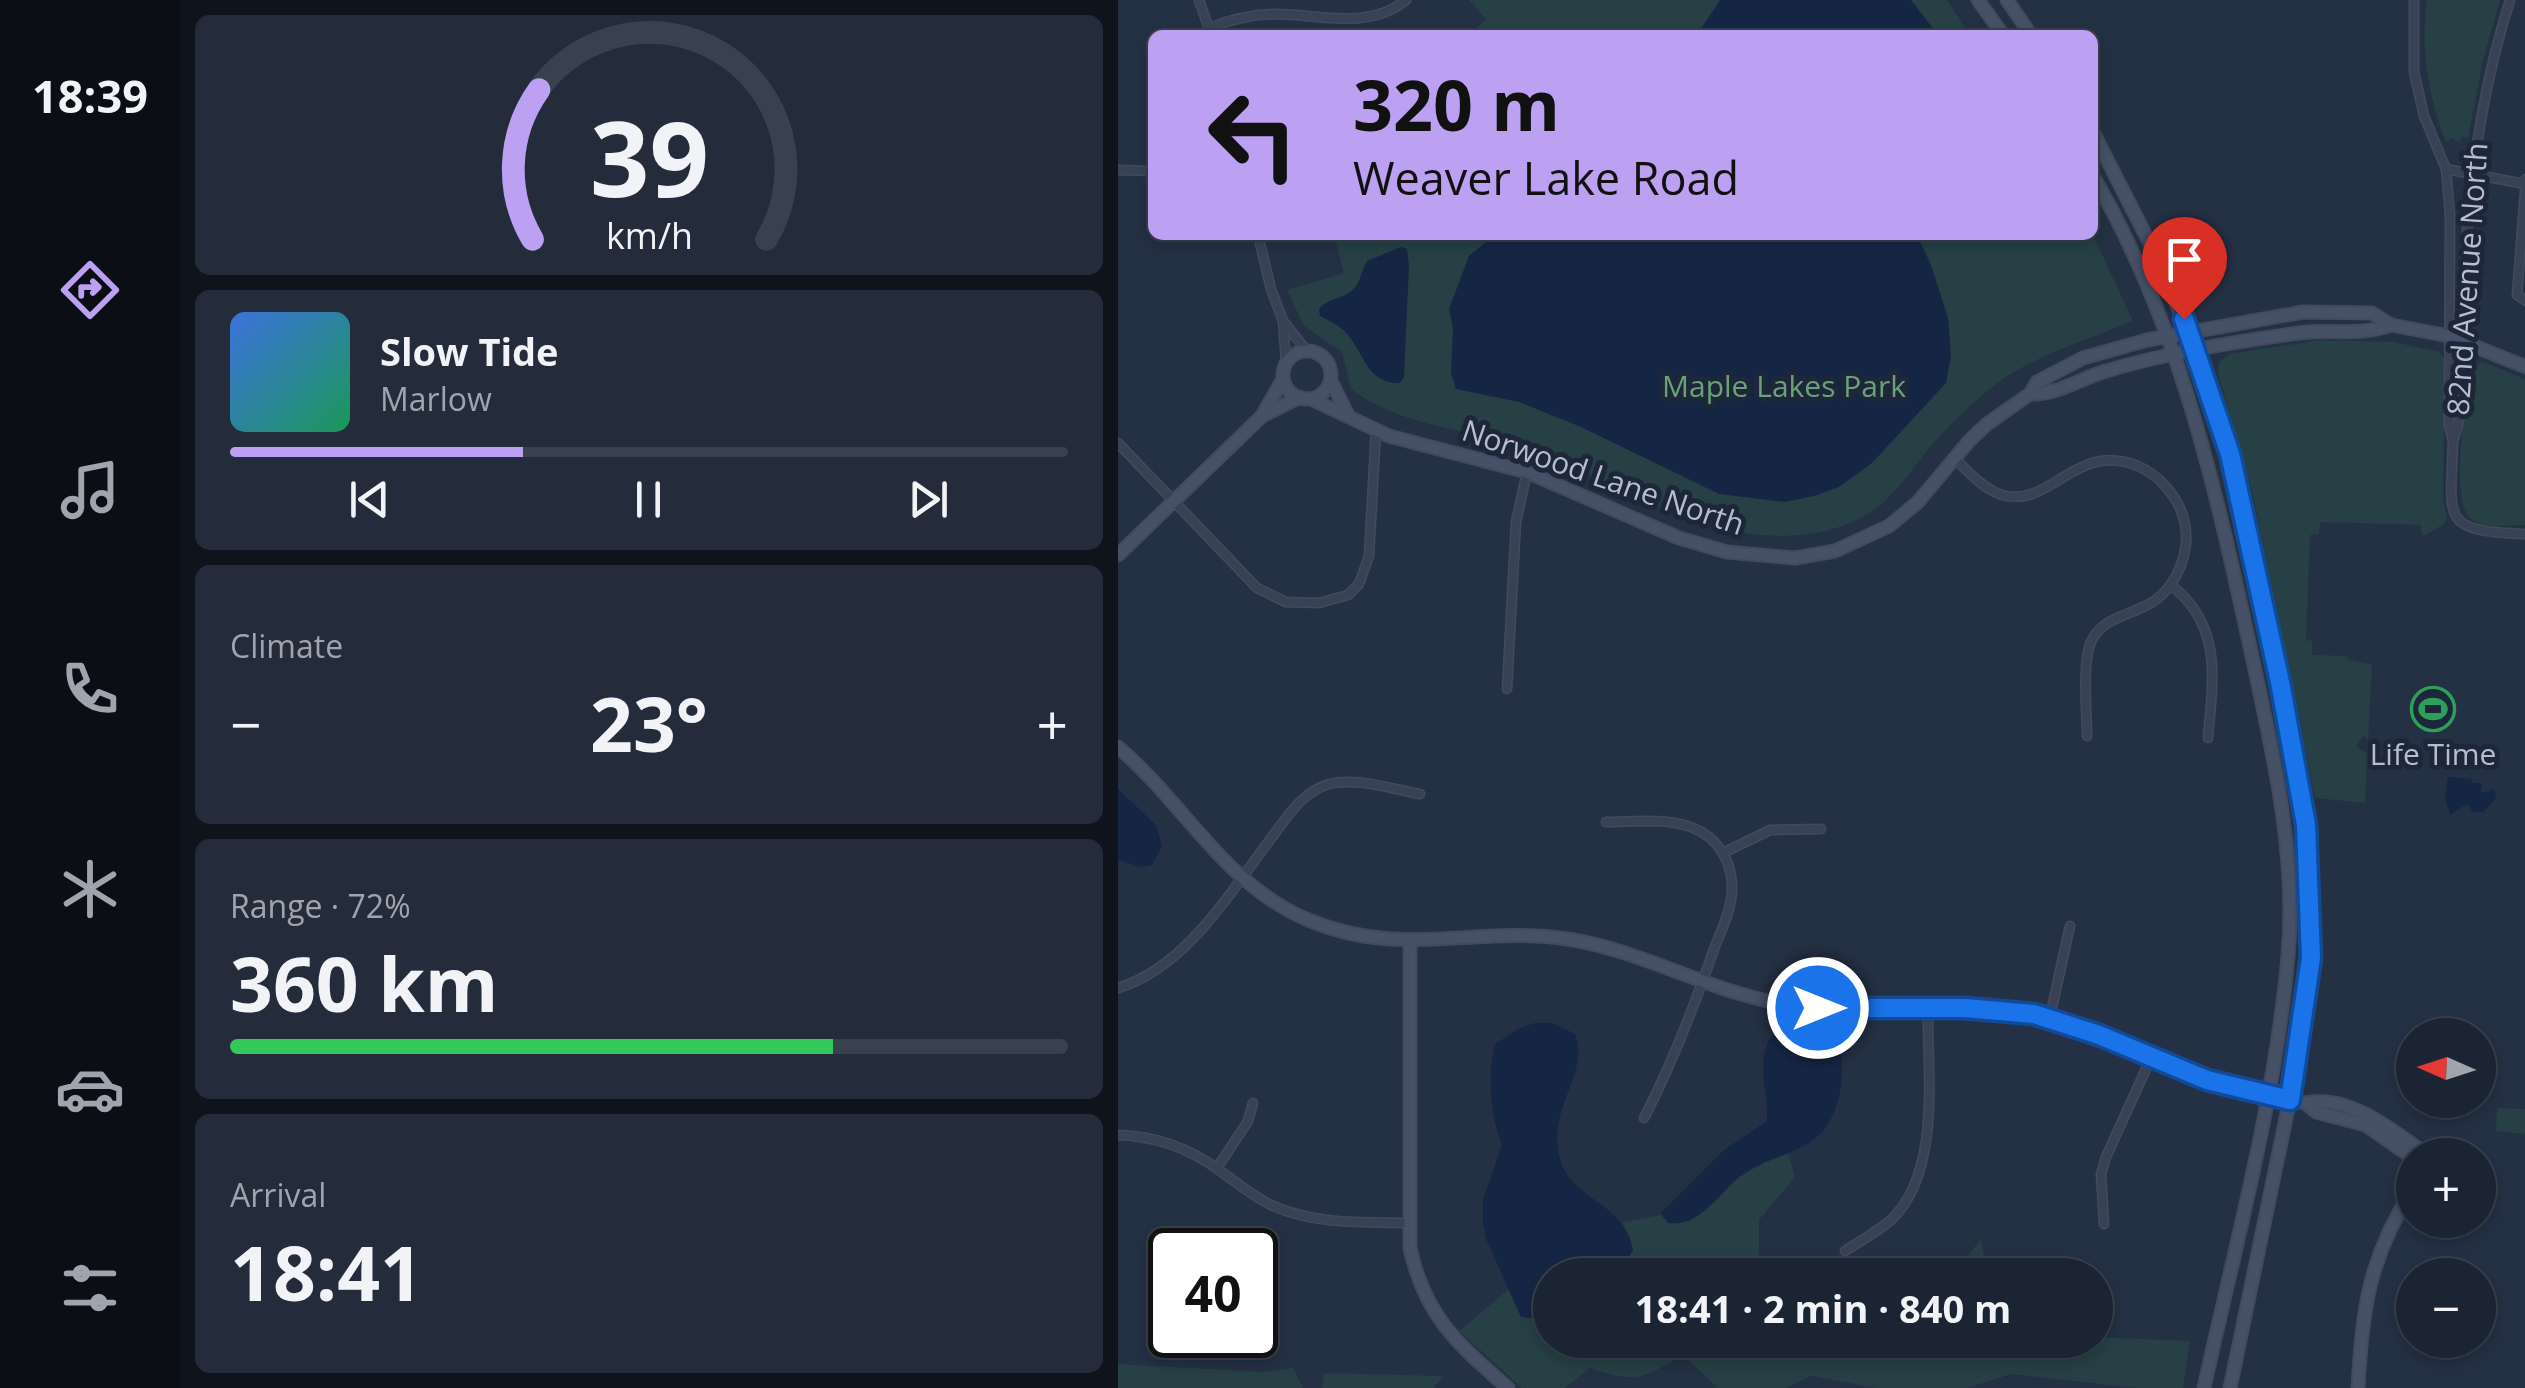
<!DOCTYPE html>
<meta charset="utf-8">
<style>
:root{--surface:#1b2433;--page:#242c3b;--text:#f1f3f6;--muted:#a0a4ac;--line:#39414e;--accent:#bca0f2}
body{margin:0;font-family:"Open Sans",sans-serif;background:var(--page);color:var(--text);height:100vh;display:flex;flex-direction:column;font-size:38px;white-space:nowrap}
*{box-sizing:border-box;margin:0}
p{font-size:32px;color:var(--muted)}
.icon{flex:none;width:55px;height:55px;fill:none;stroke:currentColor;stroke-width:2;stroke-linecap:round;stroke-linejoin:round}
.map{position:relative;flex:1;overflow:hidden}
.sheet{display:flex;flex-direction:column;gap:15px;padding:15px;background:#0f141c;width:938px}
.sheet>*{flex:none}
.hud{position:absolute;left:30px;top:30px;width:950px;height:210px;border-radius:15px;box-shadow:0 5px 15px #0003,0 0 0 2px var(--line);background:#bca0f2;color:#111;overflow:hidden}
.needle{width:65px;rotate:273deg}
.buttons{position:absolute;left:1278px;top:1018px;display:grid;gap:20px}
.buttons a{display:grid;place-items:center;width:100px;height:100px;border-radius:50%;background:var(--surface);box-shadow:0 5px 15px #0003,0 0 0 2px var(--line);font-size:50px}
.speed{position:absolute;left:30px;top:1228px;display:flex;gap:20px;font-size:50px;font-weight:700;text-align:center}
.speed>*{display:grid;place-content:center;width:130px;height:130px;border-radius:50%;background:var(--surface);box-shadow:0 5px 15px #0003,0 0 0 2px var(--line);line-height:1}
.speed .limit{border:5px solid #111;border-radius:15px;background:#fff;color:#111}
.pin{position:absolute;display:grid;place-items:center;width:85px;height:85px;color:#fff;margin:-102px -42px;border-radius:50% 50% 50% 0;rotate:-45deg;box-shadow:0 0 10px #0007}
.pin .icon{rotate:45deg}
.me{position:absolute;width:110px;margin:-55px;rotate:90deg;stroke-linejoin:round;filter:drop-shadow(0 0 8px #0008)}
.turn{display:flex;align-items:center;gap:35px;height:210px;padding:0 40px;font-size:45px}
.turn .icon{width:130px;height:130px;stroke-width:2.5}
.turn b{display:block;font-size:70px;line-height:85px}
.big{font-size:75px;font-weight:700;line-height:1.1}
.sheet .card{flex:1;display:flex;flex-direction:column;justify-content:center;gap:15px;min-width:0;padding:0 35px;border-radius:15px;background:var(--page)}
.sheet .dial{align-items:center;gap:0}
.dial svg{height:260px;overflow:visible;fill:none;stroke:var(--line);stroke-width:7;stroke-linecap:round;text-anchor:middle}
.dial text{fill:var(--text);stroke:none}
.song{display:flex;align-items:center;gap:30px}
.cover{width:120px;height:120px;border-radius:15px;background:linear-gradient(135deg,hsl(220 70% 55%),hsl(150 70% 35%))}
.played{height:10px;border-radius:5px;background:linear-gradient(90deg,var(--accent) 35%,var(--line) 35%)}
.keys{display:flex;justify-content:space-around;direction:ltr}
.heat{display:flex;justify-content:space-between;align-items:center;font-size:55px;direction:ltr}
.charge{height:15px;border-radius:8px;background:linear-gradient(90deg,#34c759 72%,var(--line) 0)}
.trip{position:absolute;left:415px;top:1258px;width:580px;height:100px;border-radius:50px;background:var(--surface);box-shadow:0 5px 15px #0003,0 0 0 2px var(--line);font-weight:700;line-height:100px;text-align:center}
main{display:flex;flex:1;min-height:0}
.menu{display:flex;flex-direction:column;width:180px;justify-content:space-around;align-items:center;background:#0b0e14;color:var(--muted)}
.menu .icon{width:70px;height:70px}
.menu .selected{color:var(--accent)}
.menu b{font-size:45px;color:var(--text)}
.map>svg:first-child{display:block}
.green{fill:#264045}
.water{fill:#152644}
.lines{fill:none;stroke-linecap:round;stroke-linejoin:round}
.street-casing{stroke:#424b5d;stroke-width:11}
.secondary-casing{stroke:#424b5d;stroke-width:15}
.street{stroke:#384254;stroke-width:8}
.secondary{stroke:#465167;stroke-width:11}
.route-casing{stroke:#114b97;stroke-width:25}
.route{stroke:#1a73e8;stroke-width:18}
.labels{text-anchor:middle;stroke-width:10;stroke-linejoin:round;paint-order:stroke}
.street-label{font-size:30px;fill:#b6becd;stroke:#1d2739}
.park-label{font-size:30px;fill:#6aa179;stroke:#1d2739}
.poi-label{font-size:30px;fill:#b6becd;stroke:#1d2739}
</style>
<main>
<nav class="menu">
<b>18:39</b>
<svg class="icon selected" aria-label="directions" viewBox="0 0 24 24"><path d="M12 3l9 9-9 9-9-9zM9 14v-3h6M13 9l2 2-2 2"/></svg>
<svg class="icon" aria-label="music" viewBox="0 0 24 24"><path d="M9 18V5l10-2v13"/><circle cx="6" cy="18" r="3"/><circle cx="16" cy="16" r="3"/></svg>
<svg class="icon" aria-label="phone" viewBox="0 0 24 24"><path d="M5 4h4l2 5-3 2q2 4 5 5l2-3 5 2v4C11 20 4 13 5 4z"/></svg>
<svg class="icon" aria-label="climate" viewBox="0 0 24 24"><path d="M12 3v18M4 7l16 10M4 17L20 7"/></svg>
<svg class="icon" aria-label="car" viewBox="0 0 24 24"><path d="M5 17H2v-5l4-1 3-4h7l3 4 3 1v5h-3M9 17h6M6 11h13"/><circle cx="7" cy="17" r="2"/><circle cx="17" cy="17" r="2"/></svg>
<svg class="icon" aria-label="filters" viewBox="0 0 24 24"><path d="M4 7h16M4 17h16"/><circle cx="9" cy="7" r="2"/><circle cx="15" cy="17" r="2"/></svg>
</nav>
<section class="sheet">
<div class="card dial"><svg viewBox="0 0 100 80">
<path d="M14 69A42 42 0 1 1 86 69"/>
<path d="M14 69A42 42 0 0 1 16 23" stroke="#bca0f2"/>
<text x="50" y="56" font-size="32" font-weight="700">39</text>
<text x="50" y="72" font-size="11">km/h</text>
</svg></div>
<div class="card">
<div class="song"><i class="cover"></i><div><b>Slow Tide</b><p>Marlow</p></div></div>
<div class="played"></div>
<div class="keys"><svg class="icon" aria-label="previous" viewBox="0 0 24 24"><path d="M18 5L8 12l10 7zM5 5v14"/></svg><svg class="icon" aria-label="pause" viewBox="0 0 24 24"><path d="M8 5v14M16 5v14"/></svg><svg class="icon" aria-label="next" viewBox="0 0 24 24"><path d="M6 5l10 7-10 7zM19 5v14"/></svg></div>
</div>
<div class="card"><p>Climate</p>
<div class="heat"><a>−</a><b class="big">23°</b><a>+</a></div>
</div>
<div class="card"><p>Range · 72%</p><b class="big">360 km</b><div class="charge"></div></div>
<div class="card"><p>Arrival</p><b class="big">18:41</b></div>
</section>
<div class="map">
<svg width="1408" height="1388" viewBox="0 0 1408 1388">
<rect width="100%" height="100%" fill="#243044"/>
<!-- green -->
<g class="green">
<polygon points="351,0 829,0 852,35 351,35 368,19"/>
<path d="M1309,0H1382L1365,60L1350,138L1344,136L1342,142L1334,138L1328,142C1310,95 1302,49 1309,0Z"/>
<path d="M216,235H975L1015,321C970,340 916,355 877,385C853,404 831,425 811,448C797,465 784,485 767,501C724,539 662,541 609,530C544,516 487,478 426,454C363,429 289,431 233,389L224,352L186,326L169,290L226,273Z"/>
<polygon points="1203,340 1276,342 1321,352 1327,360 1325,498 1329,517 1326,524 1306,536 1303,534 1303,525 1202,522 1201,534 1192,535 1188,640 1194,641 1194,655 1229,656 1230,660 1254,665 1250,741 1246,735 1238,746 1249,754 1247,803 1197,798 1134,491 1100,374 1101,363 1111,354"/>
<path d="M1365,362L1407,379V525C1392,525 1365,529 1353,519C1330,501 1349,399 1353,371L1356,365Z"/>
<polygon points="1379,1108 1407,1109 1407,1134 1378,1131"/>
<polygon points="670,1153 677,1177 641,1220 641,1275 500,1275 515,1250 504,1222 543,1215 550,1223 597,1202 620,1178 653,1158"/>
<polygon points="863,1239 869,1275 834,1275"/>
<path d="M391,1289C397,1310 411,1320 432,1320V1340H978V1337L1072,1341L1065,1388H1019L894,1374L849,1388H759L693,1376L668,1388H600L565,1355C524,1379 518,1384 472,1368L447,1388H404L341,1331Z"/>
<polygon points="0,1364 143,1372 175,1368 185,1388 0,1388"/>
<polygon points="206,1373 326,1376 315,1388 204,1388"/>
</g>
<!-- water -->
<g class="water">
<polygon points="602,0 793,0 820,35 576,35 581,32"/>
<polygon points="376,235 799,235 813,265 830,318 833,356 828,383 754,463 721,487 696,496 667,502 601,494 463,427 401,402 338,389 333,373 335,328 331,309 351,256"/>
<path d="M283,247L289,249L291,266L286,377L282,383C250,384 247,356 230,335C224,327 212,321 202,316L201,309C211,297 229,299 238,286C243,279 244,269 249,261Z"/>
<polygon points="1330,777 1354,779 1354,783 1364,783 1363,793 1376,789 1379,797 1365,812 1355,812 1349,804 1332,815 1327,798"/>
<polygon points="0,789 38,825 44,846 34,865 23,867 0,860"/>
<path d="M417,1023H434L457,1034C473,1073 426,1110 443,1162C454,1199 508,1204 515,1250L500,1275H432V1320L403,1317L368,1239L365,1224V1200L384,1145C372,1113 369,1078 377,1044L402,1028Z"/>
<path d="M666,1033L707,1040L722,1049C727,1073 723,1103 710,1124C692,1153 651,1156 625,1174C600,1191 584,1228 550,1223L543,1213L605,1151L649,1121C651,1091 637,1065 653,1036Z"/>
</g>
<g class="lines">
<defs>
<g id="street">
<polyline points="81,0 93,35"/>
<path d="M1296,0V72L1306,116L1328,169L1332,215L1331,426L1335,441C1355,389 1344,327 1346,273C1351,181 1364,88 1392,0"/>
<path d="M91,28C114,19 135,14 160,14C202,15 252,30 288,0"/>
<polyline points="1328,169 1407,184"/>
<polyline points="0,170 35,171"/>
<polyline points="1408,179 1399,295 1408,301"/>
<polyline points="140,235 153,289 165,321"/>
<polyline points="168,362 165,321 188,350"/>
<path d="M1335,441C1333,519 1320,531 1408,534"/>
<polyline points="0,443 139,588 168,602 201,603 230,595 241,584 251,556 258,430"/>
<path d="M836,458C850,471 865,489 884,495C934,509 957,440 1020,466C1041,475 1058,495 1065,516C1075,548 1060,586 1033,603C1013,615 987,617 975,638C963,658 969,712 969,736"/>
<path d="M1053,585C1105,626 1095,679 1090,738"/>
<polyline points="389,689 398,522 409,472"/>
<path d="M488,822C520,822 564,815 591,837C607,850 615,871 614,891C613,911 603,931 596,949C576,1007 554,1064 526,1118"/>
<polyline points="605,853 652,830 703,829"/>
<path d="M0,988C67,968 111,894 151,841C168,819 183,792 211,784C239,777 274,789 302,794"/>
<polyline points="932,1017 952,926"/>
<path d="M0,1135C38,1136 71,1148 101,1170C118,1182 134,1196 153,1205C197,1225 244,1222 291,1223"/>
<polyline points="99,1168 130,1121 135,1103"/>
<polyline points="986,1224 983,1174 988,1157 1033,1058"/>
<path d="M727,1251C742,1241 759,1232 773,1220C824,1171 809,1072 810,1008"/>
</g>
<g id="secondary">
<polyline points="860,0 885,35"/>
<polyline points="889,0 913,35"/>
<polyline points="975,132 1046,271 1099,412 1137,563 1189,825 1193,958 1186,1011 1172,1099 1112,1388"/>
<path d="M975,176C1062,325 1098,490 1134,656C1155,754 1179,855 1170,956C1157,1102 1117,1246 1086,1388"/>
<circle cx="189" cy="375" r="24"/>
<polyline points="213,381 230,415"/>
<path d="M912,394C939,395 959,380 985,372C1047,353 1116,342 1181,333C1212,329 1244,336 1273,325"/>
<polyline points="193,399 271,436 409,472 561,538 609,552 677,558 717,551 771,526 800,502 851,441 869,424 912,394 919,382 965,358 1029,340 1185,312 1254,313 1273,325 1331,336 1408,367"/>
<polyline points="144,416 182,397"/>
<polyline points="0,555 144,416 165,379"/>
<path d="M0,747C66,803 105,883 188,919C284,960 355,925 449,939C524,950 591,992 666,1004C748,1018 833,999 915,1014C967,1023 1014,1052 1062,1071C1103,1087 1145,1093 1187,1103L1198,1112L1248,1125L1295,1158"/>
<path d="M292,942V1248C307,1317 340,1344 390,1388"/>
<path d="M1187,1103C1229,1094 1270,1127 1302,1150L1304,1155"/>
<path d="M1240,1388C1244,1309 1251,1257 1295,1189"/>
</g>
</defs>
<!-- street casing -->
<use href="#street" class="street-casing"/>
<!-- secondary casing -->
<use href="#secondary" class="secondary-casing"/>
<!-- street -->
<use href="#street" class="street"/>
<!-- secondary -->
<use href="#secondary" class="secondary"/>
</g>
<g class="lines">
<defs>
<polyline id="route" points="700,1008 847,1008 916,1014 981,1035 1089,1080 1172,1100 1193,958 1188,825 1162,682 1112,454 1066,319"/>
</defs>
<!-- route casing -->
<use href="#route" class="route-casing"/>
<!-- route -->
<use href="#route" class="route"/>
</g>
<!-- icons -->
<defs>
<symbol id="stadium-ring" viewBox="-11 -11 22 22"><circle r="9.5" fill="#1d2739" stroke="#2e9e5b" stroke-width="1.5"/><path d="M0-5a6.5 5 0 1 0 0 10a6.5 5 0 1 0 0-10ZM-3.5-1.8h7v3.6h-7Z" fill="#2e9e5b"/></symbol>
</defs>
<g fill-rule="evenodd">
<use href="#stadium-ring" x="1290" y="684" width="50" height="50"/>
</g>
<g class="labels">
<!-- street labels -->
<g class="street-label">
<text transform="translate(1350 279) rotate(-86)" y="10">82nd Avenue North</text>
<text transform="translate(485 478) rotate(19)" y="10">Norwood Lane North</text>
</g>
<!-- park labels -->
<g class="park-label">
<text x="666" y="397">Maple Lakes Park</text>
</g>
<!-- poi labels -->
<g class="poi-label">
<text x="1315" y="765">Life Time</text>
</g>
</g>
</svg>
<div class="buttons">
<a><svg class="needle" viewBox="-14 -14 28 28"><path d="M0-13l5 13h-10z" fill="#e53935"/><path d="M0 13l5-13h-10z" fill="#a0a4ac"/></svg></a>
<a>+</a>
<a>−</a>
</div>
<div class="speed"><div class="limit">40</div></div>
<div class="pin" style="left:1066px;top:319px;background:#d93025"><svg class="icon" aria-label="arrive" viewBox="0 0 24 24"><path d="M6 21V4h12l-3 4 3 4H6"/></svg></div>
<svg class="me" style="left:700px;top:1008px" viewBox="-20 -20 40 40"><circle r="17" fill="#1a73e8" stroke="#fff" stroke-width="3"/><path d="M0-11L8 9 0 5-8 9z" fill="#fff"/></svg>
<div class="trip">18:41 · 2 min · 840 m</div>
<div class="hud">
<div class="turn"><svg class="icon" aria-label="left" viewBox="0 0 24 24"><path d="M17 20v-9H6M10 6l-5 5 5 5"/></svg><div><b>320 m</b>Weaver Lake Road</div></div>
</div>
</div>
</main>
